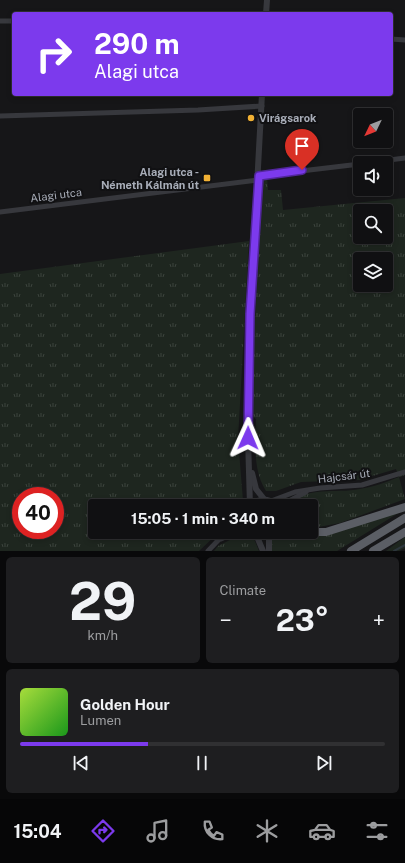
<!DOCTYPE html>
<meta charset="utf-8">
<style>
:root{--surface:#101012;--page:#1e1e20;--text:#f1f3f6;--muted:#9c9d9f;--line:#303032;--accent:#7c3aed}
body{margin:0;font-family:"Public Sans",sans-serif;background:var(--page);color:var(--text);height:100vh;display:flex;flex-direction:column;font-size:15px;white-space:nowrap}
*{box-sizing:border-box;margin:0}
p{font-size:13px;color:var(--muted)}
.icon{flex:none;width:22px;height:22px;fill:none;stroke:currentColor;stroke-width:2;stroke-linecap:round;stroke-linejoin:round}
.map{position:relative;height:551px;overflow:hidden}
.details{display:flex;flex-direction:column;gap:6px;padding:6px;background:#09090a;flex:1}
.details>*{flex:none}
.top-card{position:absolute;left:12px;top:12px;width:381px;height:84px;border-radius:4px;box-shadow:0 2px 6px #0003,0 0 0 1px var(--line);background:#7c3aed;color:#fff;overflow:hidden}
.needle{width:26px;rotate:227deg}
.buttons{position:absolute;left:353px;top:108px;display:grid;gap:8px}
.buttons a{display:grid;place-items:center;width:40px;height:40px;border-radius:4px;background:var(--surface);box-shadow:0 2px 6px #0003,0 0 0 1px var(--line);font-size:20px}
.speed{position:absolute;left:12px;top:487px;display:flex;gap:8px;font-size:20px;font-weight:700;text-align:center}
.speed>*{display:grid;place-content:center;width:52px;height:52px;border-radius:50%;background:var(--surface);box-shadow:0 2px 6px #0003,0 0 0 1px var(--line);line-height:1}
.speed .limit{border:6px solid #d22;background:#fff;color:#111}
.pin{position:absolute;display:grid;place-items:center;width:34px;height:34px;color:#fff;margin:-41px -17px;border-radius:50% 50% 50% 0;rotate:-45deg;box-shadow:0 0 4px #0007}
.pin .icon{rotate:45deg}
.me{position:absolute;width:44px;margin:-22px;rotate:1deg;stroke-linejoin:round;filter:drop-shadow(0 0 3px #0008)}
.turn{display:flex;align-items:center;gap:14px;height:84px;padding:0 16px;font-size:18px}
.turn .icon{width:52px;height:52px;stroke-width:2.5}
.turn b{display:block;font-size:28px;line-height:34px}
.big{font-size:30px;font-weight:700;line-height:1.1}
.details .tile{flex:1;display:flex;flex-direction:column;justify-content:center;gap:6px;min-width:0;padding:0 14px;border-radius:6px;background:var(--page)}
.details .dial{align-items:center;gap:0}
.dial b{font-size:52px;line-height:1}
.song{display:flex;align-items:center;gap:12px}
.cover{width:48px;height:48px;border-radius:6px;background:linear-gradient(135deg,hsl(80 70% 55%),hsl(120 70% 35%))}
.played{height:4px;border-radius:2px;background:linear-gradient(90deg,var(--accent) 35%,var(--line) 35%)}
.keys{display:flex;justify-content:space-around;direction:ltr}
.heat{display:flex;justify-content:space-between;align-items:center;font-size:22px;direction:ltr}
.details .tiles{flex:1;display:grid;gap:6px;grid-template-columns:1fr 1fr}
.tile:last-child{grid-column:span 2}
.trip{position:absolute;left:88px;top:499px;width:230px;height:40px;border-radius:4px;background:var(--surface);box-shadow:0 2px 6px #0003,0 0 0 1px var(--line);font-weight:700;line-height:40px;text-align:center}
.tabs{display:flex;height:64px;justify-content:space-around;align-items:center;background:#060607;color:var(--muted)}
.tabs .icon{width:28px;height:28px}
.tabs .on{color:var(--accent)}
.tabs b{font-size:18px;color:var(--text)}
.map>svg:first-child{display:block}
.grass{fill:url(#grass-tufts);fill-rule:evenodd}
.lines{fill:none;stroke-linecap:round;stroke-linejoin:round}
.stream{stroke:#2c353c;stroke-width:2}
.minor{stroke:#37383d;stroke-width:5}
.tertiary{stroke:#37383d;stroke-width:6}
.trunk{stroke:#5b5e65;stroke-width:8}
.route-casing{stroke:#51269a;stroke-width:10}
.route{stroke:#7c3aed;stroke-width:7}
.poi-dot{fill:#f2b134;stroke:#111113;stroke-width:1.5}
.labels{text-anchor:middle;stroke-width:4;stroke-linejoin:round;paint-order:stroke}
.poi-label{font-size:11px;font-weight:bold;fill:#a8adb8;stroke:#111113;text-anchor:start}
.street-label{font-size:11px;fill:#a8adb8;stroke:#111113}
</style>
<div class="map">
<svg width="405" height="551" viewBox="0 0 405 551">
<defs>
<pattern id="grass-tufts" width="24" height="20" patternUnits="userSpaceOnUse"><rect width="24" height="20" fill="#1e261f"/><path d="M3 7l-1-3M5 7V3M7 7l1-3M15 17l-1-3M17 17v-4M19 17l1-3" fill="none" stroke="#3c433d"/></pattern>
</defs>
<rect width="100%" height="100%" fill="#161618"/>
<!-- grass -->
<g class="grass">
<path d="M267,177L268,190H281L283,210L405,198V475L399,477L405,499L340,523L313,528H311V506H287C306,485 336,494 360,489C373,487 387,482 399,477L396,469L359,480L301,482L276,491H266C253,470 255,443 256,419L251,415L261,180ZM360,211H386V237H360ZM360,259H386V285H360Z"/>
<path d="M249,241L238,439L243,501L242,506H95V532H219L199,551H0V274ZM21,496H55V530H21Z"/>
<polygon points="400,512 337,551 270,551 269,542 274,532 285,532 299,536"/>
<polygon points="246,533 254,539 259,551 214,551 218,546 242,534"/>
<polygon points="405,537 405,548 399,551 386,551"/>
</g>
<g class="lines">
<!-- stream -->
<polyline class="stream" points="394,551 405,545"/>
<!-- minor -->
<g class="minor">
<polyline points="0,21 14,21"/>
<polyline points="391,39 405,40"/>
<polyline points="0,116 198,110 262,106"/>
<polyline points="366,163 405,158"/>
<polyline points="259,176 360,164"/>
<polyline points="0,212 258,180"/>
<polyline points="271,501 295,492 320,488 362,485 405,472"/>
<polyline points="284,506 289,501 306,492"/>
<polyline points="221,539 236,532"/>
<polyline points="208,551 226,532"/>
</g>
<!-- tertiary -->
<g class="tertiary">
<polyline points="266,14 267,0"/>
<polyline points="252,473 256,489 264,499"/>
<path d="M249,506C258,498 268,497 277,506"/>
<polyline points="250,506 248,438 250,314 262,94"/>
<polyline points="255,532 263,551"/>
<polyline points="255,532 261,534 271,532"/>
<polyline points="269,551 269,538 272,532"/>
</g>
<!-- trunk -->
<g class="trunk">
<polyline points="294,532 326,532 405,507"/>
<polyline points="351,551 405,518"/>
<polyline points="373,551 405,532"/>
</g>
</g>
<g class="lines">
<defs>
<polyline id="route" points="248,438 250,314 259,176 302,170"/>
</defs>
<!-- route casing -->
<use href="#route" class="route-casing"/>
<!-- route -->
<use href="#route" class="route"/>
</g>
<!-- markers -->
<g class="poi-dot">
<circle cx="251" cy="118" r="4"/>
<rect x="203" y="174" width="8" height="8" rx="2"/>
</g>
<g class="labels">
<!-- poi labels -->
<g class="poi-label">
<text x="259" y="122">Virágsarok</text>
<text x="199" y="176" text-anchor="end">Alagi utca -<tspan x="199" dy="13">Németh Kálmán út</tspan></text>
</g>
<!-- street labels -->
<g class="street-label">
<text transform="translate(56 195) rotate(-7)" y="4">Alagi utca</text>
<text transform="translate(344 476) rotate(-7)" y="4">Hajcsár út</text>
</g>
</g>
</svg>
<div class="buttons">
<a><svg class="needle" viewBox="-14 -14 28 28"><path d="M0-13l5 13h-10z" fill="#e53935"/><path d="M0 13l5-13h-10z" fill="#9c9d9f"/></svg></a>
<a><svg class="icon" aria-label="sound" viewBox="0 0 24 24"><path d="M4 9h4l5-4v14l-5-4H4zM17 9q2 3 0 6"/></svg></a>
<a><svg class="icon" aria-label="search" viewBox="0 0 24 24"><circle cx="10" cy="10" r="6"/><path d="M15 15l6 6"/></svg></a>
<a><svg class="icon" aria-label="layers" viewBox="0 0 24 24"><path d="M12 4l9 5-9 5-9-5zM3 14l9 5 9-5"/></svg></a>
</div>
<div class="speed"><div class="limit">40</div></div>
<div class="pin" style="left:302px;top:170px;background:#d93025"><svg class="icon" aria-label="arrive" viewBox="0 0 24 24"><path d="M6 21V4h12l-3 4 3 4H6"/></svg></div>
<svg class="me" style="left:248px;top:438px" viewBox="-20 -20 40 40"><path d="M0-17L14 15 0 8-14 15z" fill="#7c3aed" stroke="#fff" stroke-width="4"/></svg>
<div class="trip">15:05 · 1 min · 340 m</div>
<div class="top-card">
<div class="turn"><svg class="icon" aria-label="right" viewBox="0 0 24 24"><path d="M7 20v-9h11M14 6l5 5-5 5"/></svg><div><b>290 m</b>Alagi utca</div></div>
</div>
</div>
<section class="details">
<div class="tiles">
<div class="tile dial"><b>29</b><p>km/h</p></div>
<div class="tile"><p>Climate</p>
<div class="heat"><a>−</a><b class="big">23°</b><a>+</a></div>
</div>
<div class="tile">
<div class="song"><i class="cover"></i><div><b>Golden Hour</b><p>Lumen</p></div></div>
<div class="played"></div>
<div class="keys"><svg class="icon" aria-label="previous" viewBox="0 0 24 24"><path d="M18 5L8 12l10 7zM5 5v14"/></svg><svg class="icon" aria-label="pause" viewBox="0 0 24 24"><path d="M8 5v14M16 5v14"/></svg><svg class="icon" aria-label="next" viewBox="0 0 24 24"><path d="M6 5l10 7-10 7zM19 5v14"/></svg></div>
</div>
</div>
</section>
<nav class="tabs">
<b>15:04</b>
<svg class="icon on" aria-label="directions" viewBox="0 0 24 24"><path d="M12 3l9 9-9 9-9-9zM9 14v-3h6M13 9l2 2-2 2"/></svg>
<svg class="icon" aria-label="music" viewBox="0 0 24 24"><path d="M9 18V5l10-2v13"/><circle cx="6" cy="18" r="3"/><circle cx="16" cy="16" r="3"/></svg>
<svg class="icon" aria-label="phone" viewBox="0 0 24 24"><path d="M5 4h4l2 5-3 2q2 4 5 5l2-3 5 2v4C11 20 4 13 5 4z"/></svg>
<svg class="icon" aria-label="climate" viewBox="0 0 24 24"><path d="M12 3v18M4 7l16 10M4 17L20 7"/></svg>
<svg class="icon" aria-label="car" viewBox="0 0 24 24"><path d="M5 17H2v-5l4-1 3-4h7l3 4 3 1v5h-3M9 17h6M6 11h13"/><circle cx="7" cy="17" r="2"/><circle cx="17" cy="17" r="2"/></svg>
<svg class="icon" aria-label="filters" viewBox="0 0 24 24"><path d="M4 7h16M4 17h16"/><circle cx="9" cy="7" r="2"/><circle cx="15" cy="17" r="2"/></svg>
</nav>
